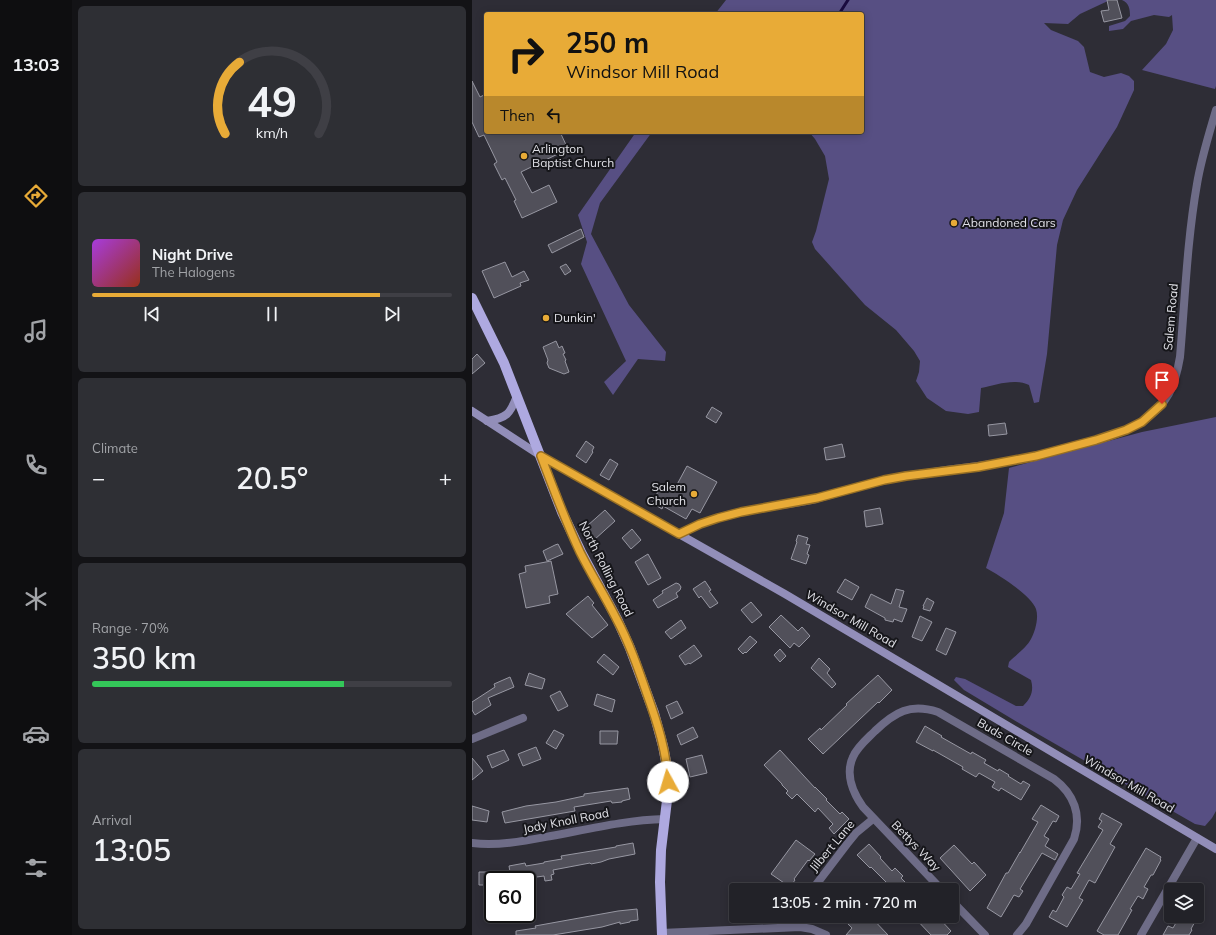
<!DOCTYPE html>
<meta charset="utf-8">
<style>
:root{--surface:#222228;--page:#2e2f34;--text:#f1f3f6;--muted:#a2a4a8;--line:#3f3f45;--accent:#e8ab37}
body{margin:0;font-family:Mulish,sans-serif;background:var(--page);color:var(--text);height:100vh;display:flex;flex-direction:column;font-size:15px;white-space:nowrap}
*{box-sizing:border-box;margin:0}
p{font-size:13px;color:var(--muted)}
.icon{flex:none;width:22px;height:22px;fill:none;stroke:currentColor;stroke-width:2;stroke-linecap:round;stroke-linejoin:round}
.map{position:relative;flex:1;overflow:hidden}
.drawer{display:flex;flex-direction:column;gap:6px;padding:6px;background:#131316;width:400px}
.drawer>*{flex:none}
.banner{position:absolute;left:12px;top:12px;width:380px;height:122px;border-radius:4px;box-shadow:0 2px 10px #0003,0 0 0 1px var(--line);background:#e8ab37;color:#111;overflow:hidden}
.buttons{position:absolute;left:692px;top:883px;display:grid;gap:8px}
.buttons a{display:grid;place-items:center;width:40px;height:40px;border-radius:4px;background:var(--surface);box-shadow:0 2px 10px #0003,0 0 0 1px var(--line);font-size:20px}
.speed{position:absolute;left:12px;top:871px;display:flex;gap:8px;font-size:20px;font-weight:700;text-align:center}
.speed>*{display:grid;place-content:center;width:52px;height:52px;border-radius:50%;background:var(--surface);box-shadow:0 2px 10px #0003,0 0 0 1px var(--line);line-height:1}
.speed .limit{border:2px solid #111;border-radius:6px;background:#fff;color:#111}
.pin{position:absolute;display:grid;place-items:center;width:34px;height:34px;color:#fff;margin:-41px -17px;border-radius:50% 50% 50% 0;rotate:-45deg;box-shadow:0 0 4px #0007}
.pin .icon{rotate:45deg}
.me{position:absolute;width:44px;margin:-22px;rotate:354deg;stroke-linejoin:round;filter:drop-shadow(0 0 3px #0008)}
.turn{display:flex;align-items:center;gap:14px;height:84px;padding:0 16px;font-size:18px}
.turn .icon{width:52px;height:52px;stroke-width:2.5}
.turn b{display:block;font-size:28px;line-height:34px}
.then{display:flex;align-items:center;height:38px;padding:0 16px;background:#0003;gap:8px;font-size:15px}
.big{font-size:30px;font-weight:600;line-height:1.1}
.drawer .card{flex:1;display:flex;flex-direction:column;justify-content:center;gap:6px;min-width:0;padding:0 14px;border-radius:6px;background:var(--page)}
.drawer .dial{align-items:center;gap:0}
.dial svg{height:104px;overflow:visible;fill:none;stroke:var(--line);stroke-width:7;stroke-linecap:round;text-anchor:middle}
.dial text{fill:var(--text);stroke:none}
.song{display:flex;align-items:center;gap:12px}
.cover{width:48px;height:48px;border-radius:6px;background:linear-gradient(135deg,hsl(280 70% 55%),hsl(10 70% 35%))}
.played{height:4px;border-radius:2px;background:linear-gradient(90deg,var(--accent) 80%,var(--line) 80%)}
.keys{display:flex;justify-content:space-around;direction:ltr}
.heat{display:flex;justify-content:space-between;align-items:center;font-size:22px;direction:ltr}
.charge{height:6px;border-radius:3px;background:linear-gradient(90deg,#34c759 70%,var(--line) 0)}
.trip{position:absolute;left:257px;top:883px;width:230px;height:40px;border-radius:4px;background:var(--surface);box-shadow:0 2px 10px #0003,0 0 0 1px var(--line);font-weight:600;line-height:40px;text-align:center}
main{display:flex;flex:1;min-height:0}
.tabs{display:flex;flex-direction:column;width:72px;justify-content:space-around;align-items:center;background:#0e0e10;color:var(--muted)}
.tabs .icon{width:28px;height:28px}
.tabs .current{color:var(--accent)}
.tabs b{font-size:18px;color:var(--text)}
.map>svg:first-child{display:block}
.green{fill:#574f83}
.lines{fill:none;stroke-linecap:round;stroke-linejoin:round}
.stream{stroke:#1a0b3f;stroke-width:3}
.building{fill:#51505a;stroke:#9797a2}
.minor{stroke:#6e6c87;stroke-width:8}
.secondary{stroke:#928eb9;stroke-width:8}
.primary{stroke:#aea9e0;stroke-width:10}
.route-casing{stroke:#976f24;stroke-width:10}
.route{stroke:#e8ab37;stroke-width:7}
.poi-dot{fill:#e8ab37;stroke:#16161a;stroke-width:1.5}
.labels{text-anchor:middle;stroke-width:4;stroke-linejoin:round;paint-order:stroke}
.poi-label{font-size:12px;fill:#e1e1e7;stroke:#16161a;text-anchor:start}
.street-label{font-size:12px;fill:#e1e1e7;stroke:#16161a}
</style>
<main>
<nav class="tabs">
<b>13:03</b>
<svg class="icon current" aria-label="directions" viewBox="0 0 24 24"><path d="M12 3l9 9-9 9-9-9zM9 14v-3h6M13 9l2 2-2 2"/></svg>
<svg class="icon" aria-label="music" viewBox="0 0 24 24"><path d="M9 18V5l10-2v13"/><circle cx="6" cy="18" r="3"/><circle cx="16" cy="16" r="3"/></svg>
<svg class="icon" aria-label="phone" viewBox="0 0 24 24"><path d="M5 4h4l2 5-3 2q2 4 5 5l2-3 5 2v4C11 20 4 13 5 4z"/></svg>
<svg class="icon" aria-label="climate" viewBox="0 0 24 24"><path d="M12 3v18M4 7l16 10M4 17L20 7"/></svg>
<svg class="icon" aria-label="car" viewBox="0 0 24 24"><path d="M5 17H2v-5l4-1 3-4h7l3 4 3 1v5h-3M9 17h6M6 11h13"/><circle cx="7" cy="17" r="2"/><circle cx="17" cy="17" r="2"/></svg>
<svg class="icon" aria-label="filters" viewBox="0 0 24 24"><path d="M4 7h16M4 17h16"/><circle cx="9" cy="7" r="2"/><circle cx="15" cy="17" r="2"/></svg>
</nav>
<section class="drawer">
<div class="card dial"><svg viewBox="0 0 100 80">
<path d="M14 69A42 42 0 1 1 86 69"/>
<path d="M14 69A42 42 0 0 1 25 14" stroke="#e8ab37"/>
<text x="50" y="56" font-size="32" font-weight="700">49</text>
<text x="50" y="72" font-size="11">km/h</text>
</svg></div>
<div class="card">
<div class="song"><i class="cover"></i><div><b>Night Drive</b><p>The Halogens</p></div></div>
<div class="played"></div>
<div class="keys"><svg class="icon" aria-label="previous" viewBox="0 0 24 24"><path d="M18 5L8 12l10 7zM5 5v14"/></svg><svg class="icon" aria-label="pause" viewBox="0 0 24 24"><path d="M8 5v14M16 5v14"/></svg><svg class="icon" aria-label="next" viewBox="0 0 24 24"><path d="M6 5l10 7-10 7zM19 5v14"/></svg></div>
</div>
<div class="card"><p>Climate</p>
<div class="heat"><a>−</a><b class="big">20.5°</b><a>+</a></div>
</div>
<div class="card"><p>Range · 70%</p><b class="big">350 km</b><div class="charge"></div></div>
<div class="card"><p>Arrival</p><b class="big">13:05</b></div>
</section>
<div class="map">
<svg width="744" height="935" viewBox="0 0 744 935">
<rect width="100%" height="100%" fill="#2e2d36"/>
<!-- green -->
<g class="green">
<path d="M254,0H638L608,14L596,24L572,23L579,30L606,41L612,47L618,72L632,77L649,73L657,76L662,81V90L645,127L605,190L591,220L585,245L575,354L567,402L562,403L557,385C542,378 524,385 509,388L507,412L496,414L474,411L455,398L444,381L447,372L448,361L442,351L424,330L393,305L343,249L340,242L344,231L357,179L353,156L343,139L337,132H390V14H243Z"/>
<path d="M650,0H744V86L743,89L670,70L694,44L701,30L700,15L697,17L682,15L659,21L651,29L637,31V26L653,21L658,16C658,9 657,3 650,0Z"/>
<polygon points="164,132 180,132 128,203 119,234 157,305 194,352 193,361 166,359 141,395 132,382 154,361 109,264 115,242 106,215"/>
<path d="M744,417V811L740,818L733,826L723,824L552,726L492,690L482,680L484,677L493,679L544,706H551C559,698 562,691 559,680L536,667L537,662C543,656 555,647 559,639C563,632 567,618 564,609C559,595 527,575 514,568L532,513L537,468L670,432Z"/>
</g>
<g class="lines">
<!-- stream -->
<polyline class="stream" points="367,14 376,0"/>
</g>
<!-- building -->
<g class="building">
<polygon points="635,0 645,0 650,18 632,22 629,11 637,10"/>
<polygon points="0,81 8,97 14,94 14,132 88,132 96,149 49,172 60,193 77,185 85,202 50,218 42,201 44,200 33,178 30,180 22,164 25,162 12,135 7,137 0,122"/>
<polygon points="109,229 112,237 80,253 76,245"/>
<polygon points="33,262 40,277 52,271 57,280 48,283 49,286 22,298 10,271"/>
<polygon points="94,264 99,271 93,275 88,267"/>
<polygon points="84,341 87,348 90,346 93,353 91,354 94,360 93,361 97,372 92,374 77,368 75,363 76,360 71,347"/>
<polygon points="5,354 13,363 0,374 0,359"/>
<polygon points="240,407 250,413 244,423 234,417"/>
<polygon points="533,423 535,434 517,436 516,425"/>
<polygon points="114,441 122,447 120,451 121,452 114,463 104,456"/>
<polygon points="370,444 373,457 354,460 352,448"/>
<polygon points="138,459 146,464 137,480 128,475"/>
<polygon points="215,466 245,482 228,513 220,509 214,519 191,506 190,509 180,503 189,486 201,492"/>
<polygon points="408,508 411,524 394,527 392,511"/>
<polygon points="133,510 143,521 122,540 114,531 117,529 115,526"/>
<polygon points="160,529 169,540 159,549 150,538"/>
<polygon points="326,535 336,538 334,544 338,545 335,554 337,555 334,564 319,559 325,542 324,541"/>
<polygon points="86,544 91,554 75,561 71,551 83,545"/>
<polygon points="176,554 189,578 176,585 163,562"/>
<polygon points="79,561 86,594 77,596 78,603 54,608 47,574 54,572 53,566"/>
<polygon points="373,579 387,587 380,600 365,592"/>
<polygon points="233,581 239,590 237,591 246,603 238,608 229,596 227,598 221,589"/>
<polygon points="204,583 207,584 209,587 208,590 204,593 206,597 186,608 181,600 191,593 190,591"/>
<polygon points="424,589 432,591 427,607 435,609 430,622 422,619 421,622 413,620 413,618 393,607 399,594 419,604"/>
<polygon points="116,596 122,603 120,605 136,625 120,638 94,614"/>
<polygon points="455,598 462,602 458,611 451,609 452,606 451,606"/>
<polygon points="279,602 290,615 280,623 269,610"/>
<polygon points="309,615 326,631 330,627 338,636 327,647 322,643 318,648 297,627"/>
<polygon points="448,616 460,622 450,641 440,637"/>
<polygon points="209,620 214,628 199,639 193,632"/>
<polygon points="474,628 484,632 474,655 464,650"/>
<polygon points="278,636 285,642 274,653 273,652 271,654 266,649"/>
<polygon points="222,645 230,656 218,664 217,663 213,665 207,656"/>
<polygon points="308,649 314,656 308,662 302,655"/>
<polygon points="132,654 147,667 141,675 125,662"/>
<polygon points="347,658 358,669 355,673 364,684 360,688 339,668"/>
<polygon points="57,673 73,679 70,689 53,685"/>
<polygon points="406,675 420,690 407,703 406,702 351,754 336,739 348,728 349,730 375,705 374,704"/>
<polygon points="38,677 42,687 16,698 19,705 3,715 0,710 0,702 23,687 22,684"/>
<polygon points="88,691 96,706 86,711 78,696"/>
<polygon points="125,694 143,700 140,712 122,705"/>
<polygon points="205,701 211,713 199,719 194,706"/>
<polygon points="453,726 470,736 469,737 499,754 500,752 514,760 512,763 526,771 527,769 537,775 536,776 549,784 551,781 558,785 549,800 529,788 527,791 520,787 523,782 507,773 504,777 490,769 491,767 461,750 461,751 444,742"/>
<polygon points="221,727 226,737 209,745 205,735"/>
<polygon points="82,730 92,735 84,749 74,743"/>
<polygon points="128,731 146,731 145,744 128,744"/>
<polygon points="64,747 69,759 51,766 46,754"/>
<polygon points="32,750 37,760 20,768 15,756"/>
<polygon points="308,750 343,788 343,787 355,799 354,800 368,814 370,812 377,819 362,834 357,828 361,824 346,808 343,812 325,794 320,799 314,793 316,791 310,785 310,784 292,765"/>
<polygon points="230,755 235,773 218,777 214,759"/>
<polygon points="0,758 11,771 0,780"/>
<polygon points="156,788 158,799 150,801 150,802 140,803 139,801 102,807 103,811 33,823 30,812 54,806 84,802 112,796 112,794"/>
<polygon points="569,805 587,816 584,822 581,821 572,836 577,839 573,846 586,854 583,860 570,853 548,889 551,891 547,897 542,895 529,917 515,908 534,873 536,873 548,852 548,853 566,822 560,819"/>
<polygon points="0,806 17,811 15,822 0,820"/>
<polygon points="630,813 650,824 638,844 643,847 623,883 617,880 607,898 611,900 595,927 577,917 581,910 584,912 592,897 590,895 595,887 599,889 608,874 605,873 631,830 626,827 630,821 627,819"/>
<polygon points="324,840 343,854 337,861 336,860 322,879 323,880 318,887 299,874"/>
<polygon points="161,843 163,854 137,859 129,862 119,864 118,863 81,870 82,874 79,875 80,880 73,881 72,876 50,879 49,875 28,880 21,880 21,885 7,885 7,872 38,872 37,866 53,863 54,866 72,863 72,862 90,859 89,856 144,847 144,846"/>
<polygon points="397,844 409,857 408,858 420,871 423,868 431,876 429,878 441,890 422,890 399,867 398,868 385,855"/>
<polygon points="482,845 500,864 502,862 514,875 498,891 468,858"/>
<polygon points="674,848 689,857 688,859 689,860 681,875 679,875 672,887 676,889 671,899 666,896 658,909 660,910 646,935 632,935 625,931"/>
<polygon points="165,909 166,920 158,921 158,922 148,924 148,922 130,927 81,935 44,935 44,931 64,928 63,926 146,911"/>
<polygon points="368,916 398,916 416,935 374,935 380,928"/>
<polygon points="441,916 465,916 479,931 475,935 459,935"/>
<polygon points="708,916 726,916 719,929 720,930 717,935 691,935 696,926 701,928"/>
</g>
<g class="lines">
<!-- minor -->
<g class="minor">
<path d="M207,534C220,528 232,522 246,518C278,508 311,506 344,499C366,493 388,486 411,480C427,476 445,474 461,472C496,467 529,464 563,456C578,453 592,449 607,445C628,439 651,434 669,422C696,405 703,386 708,357C713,299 715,241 725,184C729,159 737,134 744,110"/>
<polyline points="0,739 51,718"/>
<path d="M0,843C27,846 52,841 79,836C117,829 154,820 193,819"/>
<polyline points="340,890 375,844 384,833 401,819"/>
<path d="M470,890L391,807C381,793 373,774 381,757C385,747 395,739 403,731C423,712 438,703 466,712L582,779C602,794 610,815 602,839L554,924L545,935"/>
<polyline points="480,901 513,935"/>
<polyline points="312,927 321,916"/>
<polyline points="189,933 328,927 340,929 354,935"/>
<polyline points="669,935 725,838"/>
</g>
<!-- secondary -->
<g class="secondary">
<polyline points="0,411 69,456 313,594 744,849"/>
<path d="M15,421C35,418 38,414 45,396"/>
</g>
<!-- primary -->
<polyline class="primary" points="0,298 32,363 90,512 109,552 145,619 158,648 182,713 191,746 196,772 196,792 189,850 188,882 190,935"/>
</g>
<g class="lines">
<defs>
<path id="route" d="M196,782C195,752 185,722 175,694C166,668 157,642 144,618C133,596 119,574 108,552C93,520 81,488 69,456L207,534L228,524L246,518L269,512L345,498L412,480L434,476L506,467L564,456L624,440L654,430L670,422L690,404"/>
</defs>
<!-- route casing -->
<use href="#route" class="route-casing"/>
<!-- route -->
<use href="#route" class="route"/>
</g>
<!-- markers -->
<g class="poi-dot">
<circle cx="52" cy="156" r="4"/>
<circle cx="482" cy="223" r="4"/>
<circle cx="74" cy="318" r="4"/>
<circle cx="222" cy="494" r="4"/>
</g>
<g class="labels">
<!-- poi labels -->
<g class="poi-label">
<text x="60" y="153">Arlington<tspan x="60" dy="14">Baptist Church</tspan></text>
<text x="490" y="227">Abandoned Cars</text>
<text x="82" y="322">Dunkin'</text>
<text x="214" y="491" text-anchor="end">Salem<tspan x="214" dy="14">Church</tspan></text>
</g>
<!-- street labels -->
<g class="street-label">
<text transform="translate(699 317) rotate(-85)" y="4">Salem Road</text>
<text transform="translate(134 569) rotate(63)" y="4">North Rolling Road</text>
<text transform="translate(379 619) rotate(30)" y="4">Windsor Mill Road</text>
<text transform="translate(533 737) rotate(30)" y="4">Buds Circle</text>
<text transform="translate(657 784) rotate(30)" y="4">Windsor Mill Road</text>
<text transform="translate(94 821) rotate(-11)" y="4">Jody Knoll Road</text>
<text transform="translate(360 846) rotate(-50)" y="4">Jilbert Lane</text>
<text transform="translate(444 846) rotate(46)" y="4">Bettys Way</text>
</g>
</g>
</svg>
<div class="buttons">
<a><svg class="icon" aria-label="layers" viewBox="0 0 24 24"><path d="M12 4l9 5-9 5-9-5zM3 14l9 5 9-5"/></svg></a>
</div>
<div class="speed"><div class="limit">60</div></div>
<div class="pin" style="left:690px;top:404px;background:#d93025"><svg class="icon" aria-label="arrive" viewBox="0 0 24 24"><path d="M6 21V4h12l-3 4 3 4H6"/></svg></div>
<svg class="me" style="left:196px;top:782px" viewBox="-20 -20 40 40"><circle r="19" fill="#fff"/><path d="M0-13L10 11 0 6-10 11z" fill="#e8ab37"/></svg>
<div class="trip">13:05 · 2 min · 720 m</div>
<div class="banner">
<div class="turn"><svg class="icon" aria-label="right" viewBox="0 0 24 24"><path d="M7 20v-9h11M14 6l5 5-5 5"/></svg><div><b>250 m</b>Windsor Mill Road</div></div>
<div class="then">Then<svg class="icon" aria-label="left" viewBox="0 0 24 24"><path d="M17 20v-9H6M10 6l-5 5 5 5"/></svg></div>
</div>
</div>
</main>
